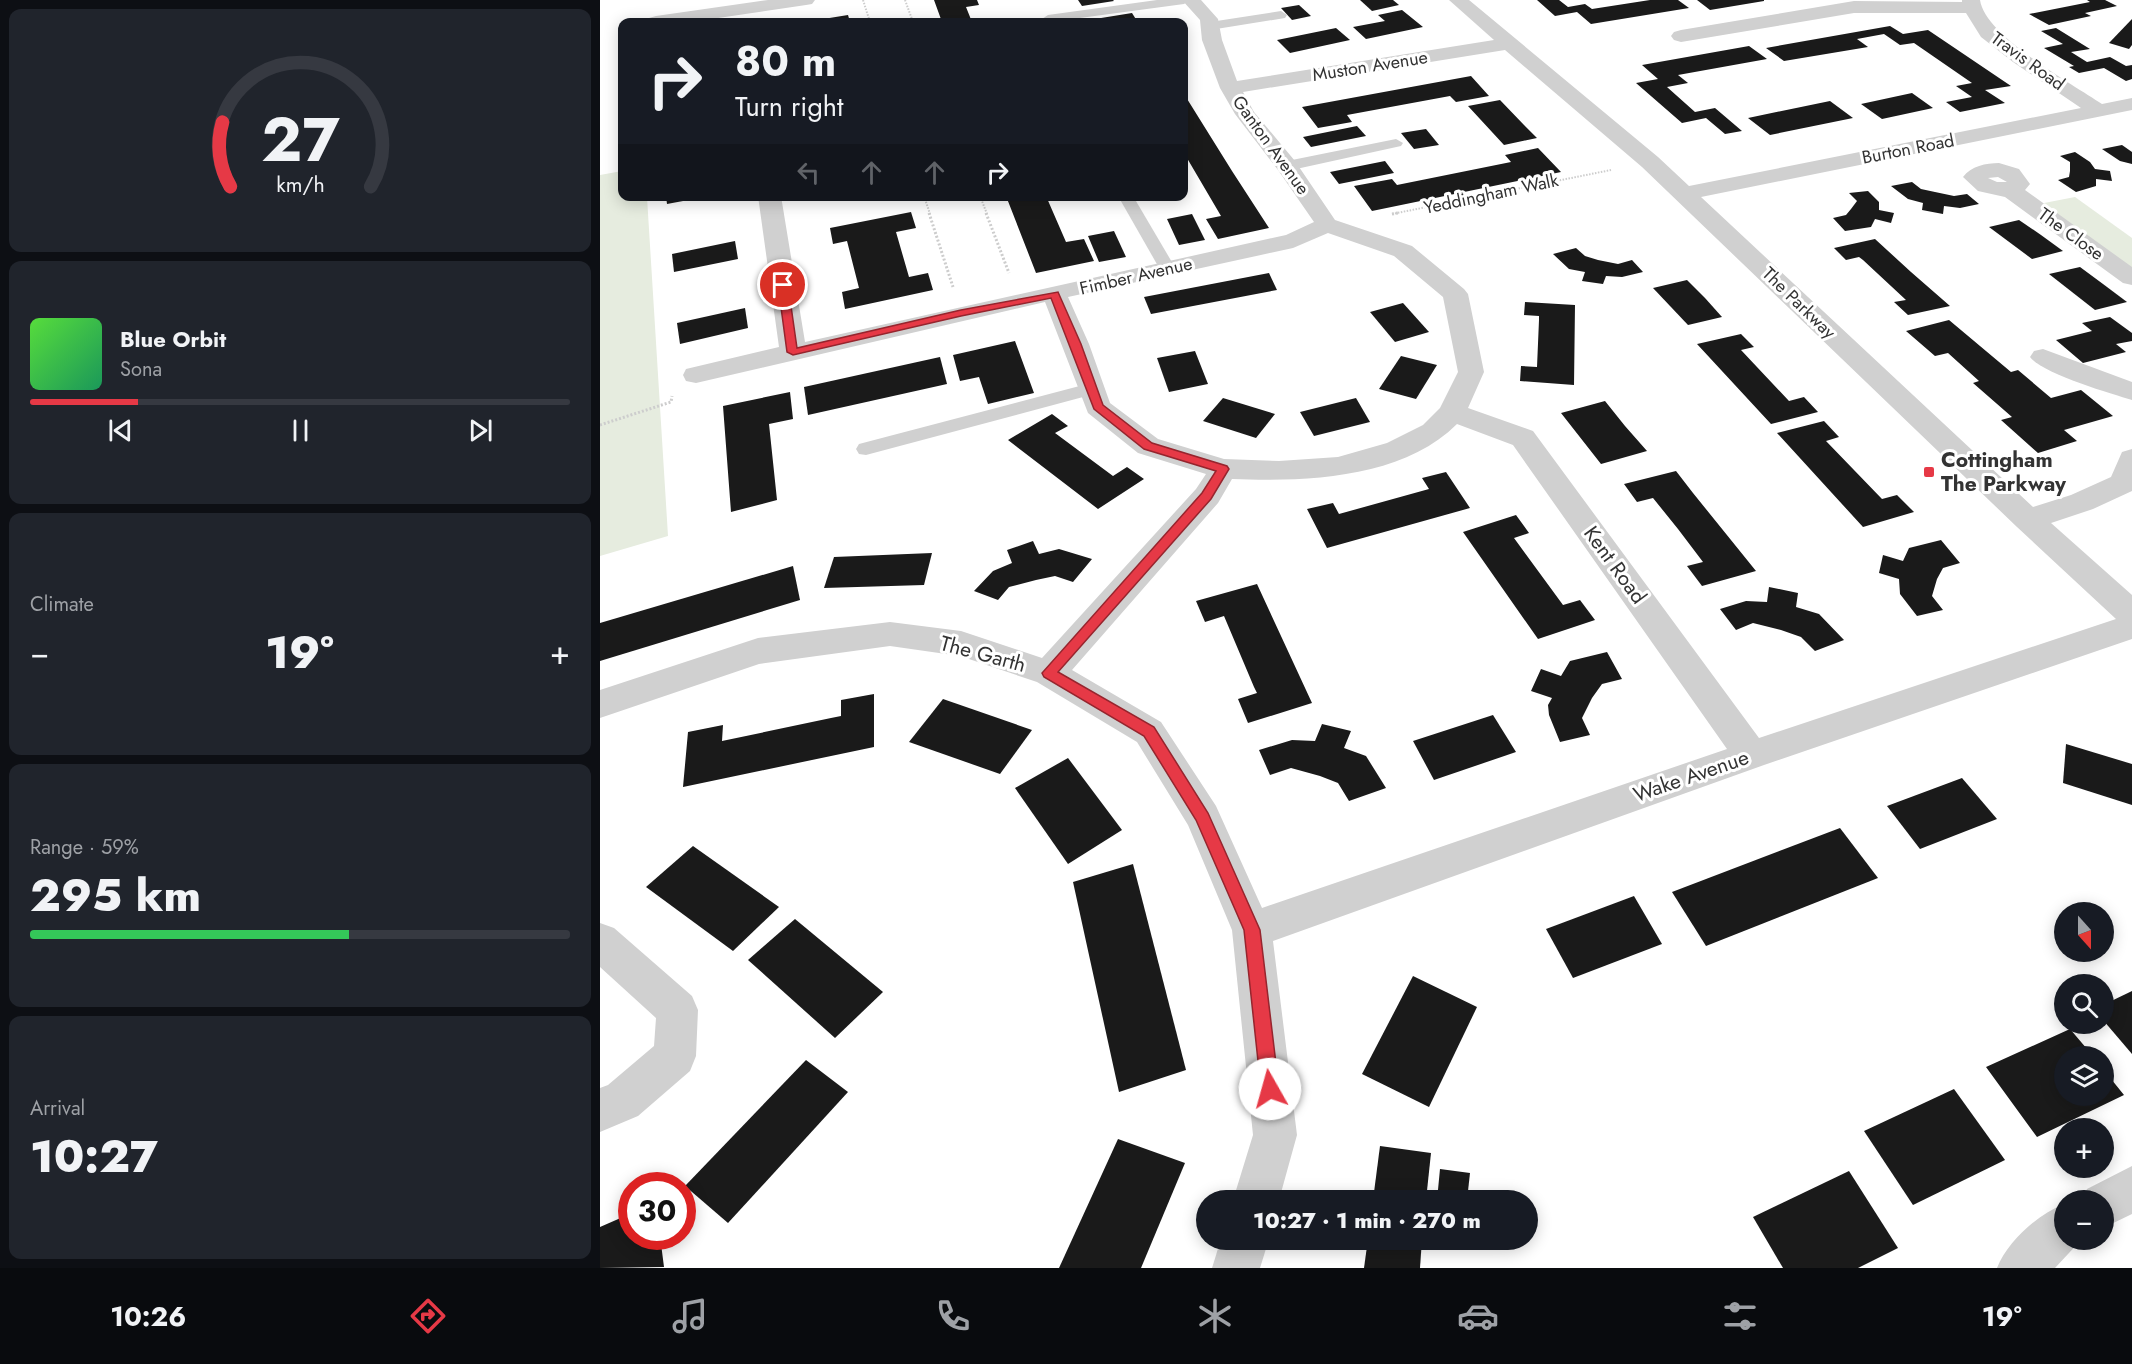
<!DOCTYPE html>
<meta charset="utf-8">
<style>
:root{--surface:#171b24;--page:#20242c;--text:#f1f3f6;--muted:#9ea1a6;--line:#363941;--accent:#e63946}
body{margin:0;font-family:Jost,sans-serif;background:var(--page);color:var(--text);height:100vh;display:flex;flex-direction:column;font-size:22px;white-space:nowrap}
*{box-sizing:border-box;margin:0}
p{font-size:20px;color:var(--muted)}
.icon{flex:none;width:33px;height:33px;fill:none;stroke:currentColor;stroke-width:2;stroke-linecap:round;stroke-linejoin:round}
.map{position:relative;flex:1;overflow:hidden}
.panel{display:flex;flex-direction:column;gap:9px;padding:9px;background:#0d0f14;width:600px}
.panel>*{flex:none}
.hud{position:absolute;left:18px;top:18px;width:570px;height:183px;border-radius:12px;box-shadow:0 3px 15px #0003;background:#171b24;color:var(--text);overflow:hidden}
.needle{width:39px;rotate:159deg}
.tools{position:absolute;left:1454px;top:902px;display:grid;gap:12px}
.tools a{display:grid;place-items:center;width:60px;height:60px;border-radius:50%;background:var(--surface);box-shadow:0 3px 15px #0003;font-size:30px}
.speed{position:absolute;left:18px;top:1172px;display:flex;gap:12px;font-size:30px;font-weight:700;text-align:center}
.speed>*{display:grid;place-content:center;width:78px;height:78px;border-radius:50%;background:var(--surface);box-shadow:0 3px 15px #0003;line-height:1}
.speed .limit{border:9px solid #d22;background:#fff;color:#111}
.pin{position:absolute;display:grid;place-items:center;width:51px;height:51px;color:#fff;margin:-26px;border:3px solid #fff;border-radius:50%;box-shadow:0 2px 6px #0007}
.me{position:absolute;width:66px;margin:-33px;rotate:353deg;stroke-linejoin:round;filter:drop-shadow(0 0 4px #0008)}
.turn{display:flex;align-items:center;gap:21px;height:126px;padding:0 18px;font-size:27px}
.turn .icon{width:78px;height:78px;stroke-width:2.5}
.turn b{display:block;font-size:42px;line-height:51px}
.lanes{display:flex;align-items:center;height:57px;padding:0 18px;background:#0003;justify-content:center;gap:30px;direction:ltr}
.lanes .off{opacity:.35}
.big{font-size:45px;font-weight:800;line-height:1.1}
.panel .widget{flex:1;display:flex;flex-direction:column;justify-content:center;gap:9px;min-width:0;padding:0 21px;border-radius:12px;background:var(--page)}
.panel .dial{align-items:center;gap:0}
.dial svg{height:156px;overflow:visible;fill:none;stroke:var(--line);stroke-width:7;stroke-linecap:round;text-anchor:middle}
.dial text{fill:var(--text);stroke:none}
.song{display:flex;align-items:center;gap:18px}
.cover{width:72px;height:72px;border-radius:9px;background:linear-gradient(135deg,hsl(110 70% 55%),hsl(150 70% 35%))}
.played{height:6px;border-radius:3px;background:linear-gradient(90deg,var(--accent) 20%,var(--line) 20%)}
.keys{display:flex;justify-content:space-around;direction:ltr}
.heat{display:flex;justify-content:space-between;align-items:center;font-size:33px;direction:ltr}
.charge{height:9px;border-radius:4px;background:linear-gradient(90deg,#34c759 59%,var(--line) 0)}
.trip{position:absolute;left:596px;top:1190px;width:342px;height:60px;border-radius:30px;background:var(--surface);box-shadow:0 3px 15px #0003;font-weight:800;line-height:60px;text-align:center}
.tab-bar{display:flex;height:96px;justify-content:space-around;align-items:center;background:#090b0e;color:var(--muted)}
.tab-bar .icon{width:42px;height:42px}
.tab-bar .on{color:var(--accent)}
.tab-bar b{font-size:27px;color:var(--text)}
main{display:flex;flex:1;min-height:0}
.map>svg:first-child{display:block}
.green{fill:#e6ecdf}
.building{fill:#1a1a1a}
.lines{fill:none;stroke-linecap:round;stroke-linejoin:round}
.path-far1{stroke:#cdcdcd;stroke-width:2;stroke-dasharray:1.5 1.5;stroke-linecap:butt}
.path{stroke:#cdcdcd;stroke-width:3;stroke-dasharray:2 2;stroke-linecap:butt}
.lane{fill:#d0d0d0;fill-rule:evenodd}
.street{fill:#d0d0d0;fill-rule:evenodd}
.route{fill:#e63946;stroke:#96252e;stroke-width:1.5}
.poi-dot{fill:#e63946;stroke:#fff;stroke-width:2}
.labels{text-anchor:middle;stroke-width:6;stroke-linejoin:round;paint-order:stroke}
.far-street-label{font-size:18px;fill:#333;stroke:#fff}
.poi-label{font-size:21px;font-weight:bold;fill:#333;stroke:#fff;text-anchor:start}
.street-label{font-size:21px;fill:#333;stroke:#fff}
</style>
<main>
<section class="panel">
<div class="widget dial"><svg viewBox="0 0 100 80">
<path d="M14 69A42 42 0 1 1 86 69"/>
<path d="M14 69A42 42 0 0 1 10 36" stroke="#e63946"/>
<text x="50" y="56" font-size="32" font-weight="700">27</text>
<text x="50" y="72" font-size="11">km/h</text>
</svg></div>
<div class="widget">
<div class="song"><i class="cover"></i><div><b>Blue Orbit</b><p>Sona</p></div></div>
<div class="played"></div>
<div class="keys"><svg class="icon" aria-label="previous" viewBox="0 0 24 24"><path d="M18 5L8 12l10 7zM5 5v14"/></svg><svg class="icon" aria-label="pause" viewBox="0 0 24 24"><path d="M8 5v14M16 5v14"/></svg><svg class="icon" aria-label="next" viewBox="0 0 24 24"><path d="M6 5l10 7-10 7zM19 5v14"/></svg></div>
</div>
<div class="widget"><p>Climate</p>
<div class="heat"><a>−</a><b class="big">19°</b><a>+</a></div>
</div>
<div class="widget"><p>Range · 59%</p><b class="big">295 km</b><div class="charge"></div></div>
<div class="widget"><p>Arrival</p><b class="big">10:27</b></div>
</section>
<div class="map">
<svg width="1532" height="1268" viewBox="0 0 1532 1268">
<rect width="100%" height="100%" fill="#fff"/>
<!-- green -->
<g class="green">
<polygon points="22,171 22,196 47,197 68,536 0,556 0,175"/>
<polygon points="1475,197 1532,238 1532,272 1439,204"/>
</g>
<!-- building -->
<g class="building">
<polygon points="334,0 377,0 379,5 366,7 372,22 342,22"/>
<polygon points="478,0 513,0 514,1 482,6"/>
<polygon points="760,0 793,0 799,5 772,11"/>
<polygon points="937,0 959,0 968,7 985,4 992,9 1050,0 1078,0 1089,8 991,24 977,12 955,16"/>
<polygon points="1097,0 1164,0 1164,1 1110,10"/>
<polygon points="1487,0 1505,0 1517,6 1485,13 1491,16 1449,25 1429,14 1490,2"/>
<polygon points="699,5 711,16 692,20 681,8"/>
<polygon points="802,10 823,27 766,39 753,27 785,21 778,15"/>
<polygon points="532,13 537,21 497,22 495,19"/>
<polygon points="248,15 250,22 211,22 211,21"/>
<polygon points="1532,19 1532,45 1529,49 1509,43"/>
<polygon points="1290,26 1303,34 1328,30 1411,86 1385,90 1405,103 1360,112 1346,102 1372,97 1356,86 1372,83 1314,43 1300,45 1284,34 1257,39 1268,47 1184,61 1166,48"/>
<polygon points="736,28 750,40 690,53 677,40"/>
<polygon points="1456,28 1490,49 1471,52 1487,62 1510,57 1526,66 1532,65 1532,79 1526,81 1504,68 1479,73 1469,67 1474,66 1444,48 1463,44 1441,31"/>
<polygon points="1149,46 1167,59 1078,75 1088,83 1067,87 1095,112 1115,108 1142,131 1125,134 1106,118 1082,123 1036,83 1058,79 1042,65"/>
<polygon points="871,76 889,96 856,102 850,96 747,115 752,122 718,128 702,107"/>
<polygon points="1312,93 1333,108 1282,119 1261,104"/>
<polygon points="584,94 632,171 669,228 618,239 606,219 621,216 584,153"/>
<polygon points="900,100 924,125 937,138 904,145 868,106"/>
<polygon points="1230,101 1253,118 1170,135 1148,118"/>
<polygon points="757,126 766,136 711,147 703,137"/>
<polygon points="826,129 839,145 814,149 801,133"/>
<polygon points="1522,145 1532,152 1532,164 1520,161 1502,149"/>
<polygon points="938,148 961,172 772,211 754,186 792,179 797,185 911,162 905,155"/>
<polygon points="1475,152 1490,162 1495,169 1510,171 1512,181 1496,179 1496,186 1476,192 1458,180 1469,177 1470,171 1470,162 1460,156"/>
<polygon points="785,161 794,173 739,184 730,172"/>
<polygon points="1312,182 1321,189 1335,192 1354,196 1367,194 1379,204 1360,208 1344,206 1343,214 1322,210 1323,203 1308,199 1291,186"/>
<polygon points="1268,191 1279,202 1279,210 1294,213 1291,223 1275,219 1271,227 1245,231 1233,218 1246,215 1251,209 1257,201 1249,193"/>
<polygon points="66,196 99,196 99,198 67,204"/>
<polygon points="406,196 446,196 466,242 484,239 494,261 436,273"/>
<polygon points="311,212 316,228 296,232 309,277 328,273 333,290 245,309 242,292 259,288 247,241 233,244 230,228"/>
<polygon points="592,214 605,240 579,245 567,219"/>
<polygon points="1419,220 1441,235 1463,251 1432,259 1389,227"/>
<polygon points="514,231 526,257 499,262 488,236"/>
<polygon points="1275,239 1311,272 1350,306 1308,315 1294,302 1306,300 1263,260 1259,257 1246,260 1234,248"/>
<polygon points="135,241 138,259 74,272 72,254"/>
<polygon points="976,248 985,256 998,260 1018,264 1032,260 1043,272 1022,277 1006,276 1003,284 982,281 985,272 969,269 953,254"/>
<polygon points="1480,267 1503,284 1527,302 1495,310 1449,274"/>
<polygon points="669,273 677,290 551,314 544,297"/>
<polygon points="1087,280 1105,298 1122,317 1088,325 1053,288"/>
<polygon points="925,302 975,305 974,385 920,381 921,366 937,367 939,320 939,316 924,315"/>
<polygon points="803,303 829,332 795,342 770,312"/>
<polygon points="145,308 148,328 80,344 77,323"/>
<polygon points="1510,317 1532,333 1532,341 1516,344 1526,352 1483,363 1456,340 1492,331 1482,323"/>
<polygon points="1349,320 1411,372 1418,370 1451,398 1481,390 1513,416 1464,430 1477,441 1438,453 1401,420 1412,417 1373,383 1379,381 1348,353 1335,356 1306,331"/>
<polygon points="1141,334 1154,347 1141,350 1189,401 1204,397 1218,412 1171,424 1097,344"/>
<polygon points="415,341 434,393 388,404 379,377 360,381 353,355"/>
<polygon points="595,351 608,384 569,392 557,358"/>
<polygon points="801,356 837,365 816,399 779,389"/>
<polygon points="340,357 347,384 208,415 204,387"/>
<polygon points="190,392 193,419 169,424 177,500 131,512 123,406"/>
<polygon points="623,398 675,414 656,438 603,421"/>
<polygon points="756,398 770,422 714,436 700,412"/>
<polygon points="1005,401 1025,426 1047,451 1001,464 961,413"/>
<polygon points="452,414 468,426 455,433 513,476 527,467 544,479 498,509 408,440"/>
<polygon points="1224,421 1239,437 1226,441 1282,499 1297,495 1314,512 1263,527 1177,433"/>
<polygon points="1076,471 1093,493 1156,571 1102,586 1087,566 1103,562 1078,529 1053,498 1037,502 1024,484"/>
<polygon points="846,472 870,508 727,548 707,509 733,503 739,514 829,489 822,478"/>
<polygon points="916,515 929,533 914,538 963,605 980,600 995,620 938,639 863,532"/>
<polygon points="1341,540 1360,563 1343,568 1337,579 1332,596 1343,610 1317,616 1300,594 1299,579 1279,573 1283,555 1303,561 1309,548"/>
<polygon points="433,541 439,554 459,549 492,559 473,582 455,576 436,580 409,587 398,600 374,591 393,571 412,563 407,550"/>
<polygon points="332,553 324,585 224,588 234,557"/>
<polygon points="193,566 200,600 0,661 0,623"/>
<polygon points="657,584 712,703 648,723 638,699 657,693 654,687 624,616 605,622 596,601"/>
<polygon points="1169,587 1198,593 1196,607 1219,614 1244,640 1215,651 1201,637 1181,630 1153,623 1136,630 1120,609 1146,601 1167,602"/>
<polygon points="1007,652 1022,679 1002,684 992,698 982,718 990,735 960,742 949,715 948,705 952,698 931,691 941,669 961,676 970,661"/>
<polygon points="274,694 274,747 83,787 88,732 123,725 122,741 231,718 241,716 241,700"/>
<polygon points="343,699 432,730 400,774 309,742"/>
<polygon points="893,715 916,752 834,780 813,741"/>
<polygon points="722,724 751,731 744,748 766,756 786,788 749,801 738,783 720,776 691,768 670,775 659,750 692,740 715,741"/>
<polygon points="1466,744 1532,764 1532,805 1463,783"/>
<polygon points="468,758 522,830 468,864 415,788"/>
<polygon points="1362,778 1397,819 1320,849 1287,806"/>
<polygon points="1240,828 1278,878 1106,946 1072,892"/>
<polygon points="93,846 179,907 133,951 46,887"/>
<polygon points="533,864 586,1070 519,1092 473,882"/>
<polygon points="1034,896 1062,944 973,978 946,929"/>
<polygon points="195,919 283,992 235,1038 148,960"/>
<polygon points="813,976 877,1007 829,1107 762,1074"/>
<polygon points="1532,991 1532,1054 1503,1020 1503,1005"/>
<polygon points="1470,1029 1493,1056 1464,1056 1464,1095 1503,1095 1503,1069 1524,1095 1437,1137 1386,1067"/>
<polygon points="206,1060 248,1092 128,1223 85,1186"/>
<polygon points="1354,1089 1405,1160 1313,1205 1264,1131"/>
<polygon points="518,1139 585,1163 541,1268 459,1268"/>
<polygon points="780,1146 831,1153 826,1200 773,1200"/>
<polygon points="840,1169 870,1173 867,1200 837,1200"/>
<polygon points="1249,1171 1298,1248 1258,1268 1183,1268 1153,1217"/>
<polygon points="32,1213 32,1236 60,1236 64,1267 0,1268 0,1227"/>
<polygon points="768,1239 822,1239 820,1268 764,1268"/>
</g>
<g class="lines">
<!-- path-far1 -->
<g class="path-far1">
<polyline points="263,0 270,22"/>
<polyline points="305,0 313,22"/>
<polyline points="324,196 330,214"/>
<polyline points="380,196 387,214"/>
<polyline points="792,214 1011,170"/>
</g>
<!-- path -->
<g class="path">
<polyline points="329,213 353,287"/>
<polyline points="386,213 409,273"/>
<polyline points="792,214 798,213"/>
<polyline points="0,425 71,402 72,396"/>
</g>
<!-- lane -->
<g class="lane">
<polygon points="557,0 590,0 584,4 450,22 443,22 442,19 448,15"/>
<polygon points="681,11 687,15 685,18 610,30 604,26 610,22"/>
<polygon points="796,139 803,143 801,146 687,171 679,166 687,161"/>
<polygon points="518,196 533,196 576,269 574,273 562,273"/>
<polygon points="491,383 498,385 500,389 498,393 266,455 259,454 256,449 259,444"/>
</g>
<!-- street -->
<g class="street">
<polygon points="168,0 215,0 212,4 206,5 91,22 47,22 49,18 56,16"/>
<path d="M582,0H601L618,19L622,40L637,81L894,40L849,0H869L1058,157L1089,186L1481,108L1413,62L1381,37L1366,13H1254L1081,42L1074,40L1071,36L1074,32L1081,30L1254,1L1362,2V0H1380C1385,36 1471,83 1502,104L1532,98V110L1101,197L1433,507L1471,495L1511,477L1522,452L1532,449V491L1493,509L1451,523L1532,595V639L1164,765L673,941L697,1135L679,1200H633L653,1135L632,930L588,825L537,742L437,682L360,656L290,646L159,664L0,718V690L158,638L290,622L361,631L442,658L596,489L606,474L538,453L488,413L445,302L96,383L86,381L83,375L86,369L179,347L158,196H181L205,342L686,235L714,222L678,170L635,114L620,88L602,40L600,20ZM905,50L1042,167L1417,527L1516,619L1159,738L933,431L868,408L884,372L868,294L864,289L812,246L735,220L695,161L654,112L643,92ZM728,233L794,256L843,297L858,372L840,408L823,425L787,443L738,457L679,461L624,459L558,439L510,403L489,344L468,297L693,248ZM857,424L913,445L1127,749L662,908L616,806L561,722L472,670L618,503L632,479C704,482 802,479 857,424Z"/>
<path d="M1399,163L1419,169L1430,184L1425,190L1532,267V285L1523,283L1405,197L1378,191L1363,177C1371,166 1386,163 1399,163ZM1398,177L1407,182H1397L1388,178Z"/>
<path d="M1443,349L1532,382V400C1511,394 1441,373 1430,357L1434,351Z"/>
<polygon points="0,923 14,928 92,996 98,1010 96,1056 90,1071 38,1116 0,1132 0,1088 8,1085 54,1046 56,1018 0,967"/>
<polygon points="1532,1166 1532,1214 1503,1228 1503,1200 1482,1200 1487,1189"/>
<path d="M1464,1204V1239H1482L1455,1268H1397C1408,1241 1437,1215 1464,1204Z"/>
<polygon points="621,1239 669,1239 660,1268 612,1268"/>
</g>
</g>
<!-- route -->
<polygon class="route" points="183,282 188,285 197,348 361,310 458,292 481,344 503,405 552,443 627,466 629,469 611,499 458,672 554,727 608,813 660,930 679,1089 676,1096 670,1098 664,1096 661,1089 644,930 596,820 544,736 444,677 442,673 602,493 616,471 544,449 494,409 451,298 361,316 193,355 187,352 178,285"/>
<!-- markers -->
<rect class="poi-dot" x="1323" y="466" width="12" height="12" rx="3"/>
<g class="labels">
<!-- far-street labels -->
<g class="far-street-label">
<text transform="translate(1428 61) rotate(36)" y="6">Travis Road</text>
<text transform="translate(770 66) rotate(-9)" y="6">Muston Avenue</text>
<text transform="translate(671 145) rotate(54)" y="6">Ganton Avenue</text>
<text transform="translate(1308 149) rotate(-11)" y="6">Burton Road</text>
<text transform="translate(891 194) rotate(-12)" y="6">Yeddingham Walk</text>
<text transform="translate(1471 234) rotate(36)" y="6">The Close</text>
<text transform="translate(536 276) rotate(-13)" y="6">Fimber Avenue</text>
<text transform="translate(1199 303) rotate(44)" y="6">The Parkway</text>
</g>
<!-- poi labels -->
<g class="poi-label">
<text x="1341" y="467">Cottingham<tspan x="1341" dy="24">The Parkway</tspan></text>
</g>
<!-- street labels -->
<g class="street-label">
<text transform="translate(1015 565) rotate(54)" y="7">Kent Road</text>
<text transform="translate(383 654) rotate(15)" y="7">The Garth</text>
<text transform="translate(1091 776) rotate(-19)" y="7">Wake Avenue</text>
</g>
</g>
</svg>
<div class="tools">
<a><svg class="needle" viewBox="-14 -14 28 28"><path d="M0-13l5 13h-10z" fill="#e53935"/><path d="M0 13l5-13h-10z" fill="#9ea1a6"/></svg></a>
<a><svg class="icon" aria-label="search" viewBox="0 0 24 24"><circle cx="10" cy="10" r="6"/><path d="M15 15l6 6"/></svg></a>
<a><svg class="icon" aria-label="layers" viewBox="0 0 24 24"><path d="M12 4l9 5-9 5-9-5zM3 14l9 5 9-5"/></svg></a>
<a>+</a>
<a>−</a>
</div>
<div class="speed"><div class="limit">30</div></div>
<div class="pin" style="left:183px;top:285px;background:#d93025"><svg class="icon" aria-label="arrive" viewBox="0 0 24 24"><path d="M6 21V4h12l-3 4 3 4H6"/></svg></div>
<svg class="me" style="left:670px;top:1089px" viewBox="-20 -20 40 40"><circle r="19" fill="#fff"/><path d="M0-13L10 11 0 6-10 11z" fill="#e63946"/></svg>
<div class="trip">10:27 · 1 min · 270 m</div>
<div class="hud">
<div class="turn"><svg class="icon" aria-label="right" viewBox="0 0 24 24"><path d="M7 20v-9h11M14 6l5 5-5 5"/></svg><div><b>80 m</b>Turn right</div></div>
<div class="lanes"><svg class="icon off" aria-label="left" viewBox="0 0 24 24"><path d="M17 20v-9H6M10 6l-5 5 5 5"/></svg><svg class="icon off" aria-label="ahead" viewBox="0 0 24 24"><path d="M12 20V5M6 11l6-6 6 6"/></svg><svg class="icon off" aria-label="ahead" viewBox="0 0 24 24"><path d="M12 20V5M6 11l6-6 6 6"/></svg><svg class="icon" aria-label="right" viewBox="0 0 24 24"><path d="M7 20v-9h11M14 6l5 5-5 5"/></svg></div>
</div>
</div>
</main>
<nav class="tab-bar">
<b>10:26</b>
<svg class="icon on" aria-label="directions" viewBox="0 0 24 24"><path d="M12 3l9 9-9 9-9-9zM9 14v-3h6M13 9l2 2-2 2"/></svg>
<svg class="icon" aria-label="music" viewBox="0 0 24 24"><path d="M9 18V5l10-2v13"/><circle cx="6" cy="18" r="3"/><circle cx="16" cy="16" r="3"/></svg>
<svg class="icon" aria-label="phone" viewBox="0 0 24 24"><path d="M5 4h4l2 5-3 2q2 4 5 5l2-3 5 2v4C11 20 4 13 5 4z"/></svg>
<svg class="icon" aria-label="climate" viewBox="0 0 24 24"><path d="M12 3v18M4 7l16 10M4 17L20 7"/></svg>
<svg class="icon" aria-label="car" viewBox="0 0 24 24"><path d="M5 17H2v-5l4-1 3-4h7l3 4 3 1v5h-3M9 17h6M6 11h13"/><circle cx="7" cy="17" r="2"/><circle cx="17" cy="17" r="2"/></svg>
<svg class="icon" aria-label="filters" viewBox="0 0 24 24"><path d="M4 7h16M4 17h16"/><circle cx="9" cy="7" r="2"/><circle cx="15" cy="17" r="2"/></svg>
<b>19°</b>
</nav>
